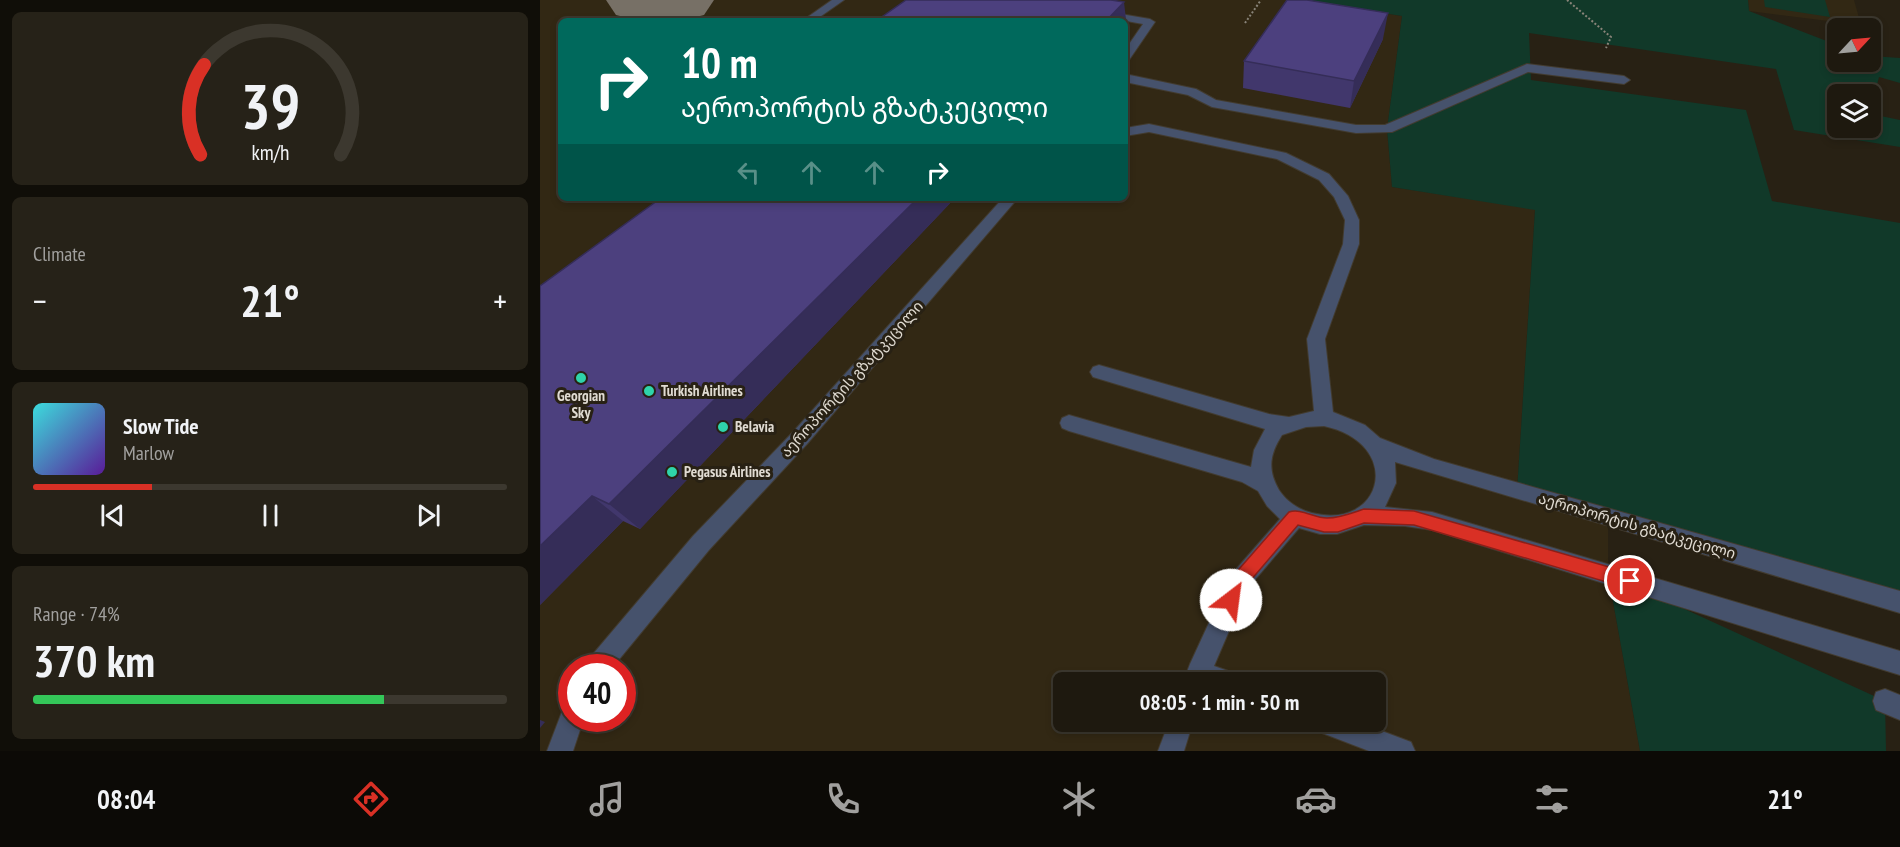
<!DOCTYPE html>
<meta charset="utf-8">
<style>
:root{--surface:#1e190f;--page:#262218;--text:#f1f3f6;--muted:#a1a09e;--line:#3c382f;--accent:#d93025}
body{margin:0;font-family:"PT Sans Narrow","Noto Sans Georgian",sans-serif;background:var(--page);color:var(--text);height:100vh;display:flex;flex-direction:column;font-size:22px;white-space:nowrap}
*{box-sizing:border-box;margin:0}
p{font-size:20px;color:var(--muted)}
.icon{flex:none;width:33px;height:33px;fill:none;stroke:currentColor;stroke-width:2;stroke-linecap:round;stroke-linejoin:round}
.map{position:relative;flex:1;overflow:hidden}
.drawer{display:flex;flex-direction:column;gap:12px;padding:12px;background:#100e08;width:540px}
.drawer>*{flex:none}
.top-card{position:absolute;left:18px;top:18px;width:570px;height:183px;border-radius:9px;box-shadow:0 3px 9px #0003,0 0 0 2px var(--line);background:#00695c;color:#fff;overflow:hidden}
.needle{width:39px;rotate:64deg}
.fabs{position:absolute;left:1287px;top:18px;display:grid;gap:12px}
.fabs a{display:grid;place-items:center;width:54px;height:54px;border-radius:9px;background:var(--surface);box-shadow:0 3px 9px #0003,0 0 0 2px var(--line);font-size:30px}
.speed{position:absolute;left:18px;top:654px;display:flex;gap:12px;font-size:30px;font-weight:700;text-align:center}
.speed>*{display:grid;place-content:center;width:78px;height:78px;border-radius:50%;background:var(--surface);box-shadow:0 3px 9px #0003,0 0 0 2px var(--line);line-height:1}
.speed .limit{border:9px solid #d22;background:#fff;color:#111}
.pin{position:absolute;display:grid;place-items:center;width:51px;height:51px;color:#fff;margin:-26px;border:3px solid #fff;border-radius:50%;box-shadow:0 2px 6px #0007}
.me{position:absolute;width:66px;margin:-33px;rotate:30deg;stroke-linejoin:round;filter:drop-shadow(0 0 4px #0008)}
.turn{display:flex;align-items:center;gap:21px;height:126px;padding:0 24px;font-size:27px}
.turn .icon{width:78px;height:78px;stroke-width:2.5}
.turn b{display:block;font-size:42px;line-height:51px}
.lanes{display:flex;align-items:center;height:57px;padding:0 24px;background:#0003;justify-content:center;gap:30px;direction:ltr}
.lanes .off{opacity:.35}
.big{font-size:45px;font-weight:700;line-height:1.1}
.drawer .card{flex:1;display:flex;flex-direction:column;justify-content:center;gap:9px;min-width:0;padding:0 21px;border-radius:9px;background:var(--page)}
.drawer .dial{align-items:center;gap:0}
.dial svg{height:156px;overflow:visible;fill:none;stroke:var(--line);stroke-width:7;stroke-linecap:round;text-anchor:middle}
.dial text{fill:var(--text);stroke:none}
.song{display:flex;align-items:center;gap:18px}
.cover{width:72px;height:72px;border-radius:9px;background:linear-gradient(135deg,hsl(180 70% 55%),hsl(270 70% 35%))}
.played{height:6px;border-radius:3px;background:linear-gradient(90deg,var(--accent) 25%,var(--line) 25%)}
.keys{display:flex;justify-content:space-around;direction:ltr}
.heat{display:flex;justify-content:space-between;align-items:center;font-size:33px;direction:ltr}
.charge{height:9px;border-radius:4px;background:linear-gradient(90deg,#34c759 74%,var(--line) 0)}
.trip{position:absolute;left:513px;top:672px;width:333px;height:60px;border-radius:9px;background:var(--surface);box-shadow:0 3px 9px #0003,0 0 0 2px var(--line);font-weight:700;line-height:60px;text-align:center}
.tab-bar{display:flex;height:96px;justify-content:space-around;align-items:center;background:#0c0a06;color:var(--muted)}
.tab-bar .icon{width:42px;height:42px}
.tab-bar .selected{color:var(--accent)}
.tab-bar b{font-size:27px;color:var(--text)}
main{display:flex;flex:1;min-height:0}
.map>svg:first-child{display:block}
.built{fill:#322814;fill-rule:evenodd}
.green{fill:#113929}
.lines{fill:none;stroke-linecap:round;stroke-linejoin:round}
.taxiway{fill:#777066;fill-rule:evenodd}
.minor-casing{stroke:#423b2f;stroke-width:2}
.path{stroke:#898479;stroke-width:2;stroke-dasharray:2 2;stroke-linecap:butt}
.minor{fill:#46526c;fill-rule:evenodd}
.wall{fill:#41376c}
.shaded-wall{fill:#352d58}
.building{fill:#4c407e;stroke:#352d58;stroke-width:1.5}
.route{fill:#d93025;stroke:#8d1f18;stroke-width:1.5}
.poi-dot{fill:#2fd4aa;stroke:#282114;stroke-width:2}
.labels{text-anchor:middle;stroke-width:6;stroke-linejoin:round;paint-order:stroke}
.street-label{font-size:15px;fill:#e0dbd2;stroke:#282114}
.poi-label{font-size:15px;font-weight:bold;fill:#e0dbd2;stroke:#282114;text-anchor:start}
</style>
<main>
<section class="drawer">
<div class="card dial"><svg viewBox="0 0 100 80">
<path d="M14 69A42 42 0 1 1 86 69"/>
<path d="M14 69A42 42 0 0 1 16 23" stroke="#d93025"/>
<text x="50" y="56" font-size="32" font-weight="700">39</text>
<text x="50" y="72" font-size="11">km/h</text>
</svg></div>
<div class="card"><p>Climate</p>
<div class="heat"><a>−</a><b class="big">21°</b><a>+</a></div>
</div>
<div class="card">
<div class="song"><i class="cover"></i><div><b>Slow Tide</b><p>Marlow</p></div></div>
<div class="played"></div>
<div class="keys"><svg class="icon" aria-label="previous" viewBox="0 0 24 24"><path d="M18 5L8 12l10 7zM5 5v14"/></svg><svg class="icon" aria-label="pause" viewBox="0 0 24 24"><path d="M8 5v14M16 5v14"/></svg><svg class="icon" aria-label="next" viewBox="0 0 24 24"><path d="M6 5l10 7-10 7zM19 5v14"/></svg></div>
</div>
<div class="card"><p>Range · 74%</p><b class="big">370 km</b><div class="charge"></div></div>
</section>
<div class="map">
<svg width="1360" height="751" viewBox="0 0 1360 751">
<rect width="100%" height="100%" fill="#282114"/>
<!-- built -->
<g class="built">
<path d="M0,0H760L862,16L847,129L852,187L995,209L977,491L1068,518V574L1100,751H0ZM21,21H585V198H21ZM32,668H82V718H32ZM524,682H836V722H524Z"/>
<polygon points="1208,0 1314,0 1321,25 1209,11"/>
</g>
<!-- green -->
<g class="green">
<polygon points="760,0 1208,0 1209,11 1297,45 1298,62 1330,62 1331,56 1360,58 1360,83 1339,77 1331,108 1330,94 1298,94 1298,128 1330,128 1331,114 1360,120 1360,147 1254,130 1236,69 989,33 991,80 1206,110 1232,201 1360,223 1360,602 977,491 995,210 852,187 847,129 862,16"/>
<polygon points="1224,0 1285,0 1290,17 1225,7"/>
<polygon points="1068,574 1345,701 1346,751 1100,751"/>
</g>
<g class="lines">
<!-- taxiway -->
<path class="taxiway" d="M66,0H174L164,15C134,23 106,23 76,15Z"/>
<defs>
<g id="minor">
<polygon points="292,0 304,0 274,21 262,21"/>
<polygon points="563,11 610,19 615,22 589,60 585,61 585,50 603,24 559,16 559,12"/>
<polygon points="987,64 1084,76 1090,80 1084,84 988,72 852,132 816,133 672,107 648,95 585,82 585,74 656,89 676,100 816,125 845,125"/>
<path d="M609,124L746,153L789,174L808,196L819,220V244L785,339L793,412L825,425L840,438L894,459L1360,591V613L855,462L856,483L845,507L892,512L1360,651V675L892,530L865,526L824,525L797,534H780L759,528L707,589L674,666L694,673L697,682H643L650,664L691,575L740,519L727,506L718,491L702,482L529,431L522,428L520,423L522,418L529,415L711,467L714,450L725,429L553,377L550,372L553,367L559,365L729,414L749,417L774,411L767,339L803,244L805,220L794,197L779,180L737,159L609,132L585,136V128ZM784,426C865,444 843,531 772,513C759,510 746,501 739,490C727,469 730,454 742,435L766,427Z"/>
<polygon points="463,198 478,198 267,444 169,550 72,668 44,668 48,660 153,536 253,432"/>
<polygon points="1345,689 1360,695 1360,720 1336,710 1333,701 1336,692"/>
<polygon points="32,706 32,718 44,718 33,751 7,751 23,709"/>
<polygon points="629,722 653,722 644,751 618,751"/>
<polygon points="774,722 818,722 871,742 875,751 829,751 777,731"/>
</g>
</defs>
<!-- minor casing -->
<use href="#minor" class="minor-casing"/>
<!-- path -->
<g class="path">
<polyline points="1027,0 1071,37 1066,48"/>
<polyline points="705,23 721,0"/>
</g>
<!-- minor -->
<use href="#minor" class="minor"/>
</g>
<!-- wall -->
<g class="wall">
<polygon points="843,39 810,108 703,88 704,61"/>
<polygon points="121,198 415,198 100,529 83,521 0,605"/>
</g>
<!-- shaded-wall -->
<g class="shaded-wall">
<polygon points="584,2 587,28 585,30 585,21 566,21"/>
<polygon points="848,13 843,39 810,108 814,81"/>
<polygon points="378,198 415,198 100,529 69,504"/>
<polygon points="52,496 83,521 0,605 0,546"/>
<polygon points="0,720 5,722 0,728"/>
</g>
<!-- building -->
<g class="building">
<polygon points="366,0 571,0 584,2 566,21 336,21"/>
<polygon points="747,0 767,0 848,13 814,81 704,61"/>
<polygon points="121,198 378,198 69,504 52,496 0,546 0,286"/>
</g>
<!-- route -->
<path class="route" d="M824,509L874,511L1090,573L1096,576L1099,581L1096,587L1090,589L874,525L824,523L798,532H784L758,525L705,587L697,606L691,608L685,606L682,600L693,576L749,512C761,508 774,518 787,518C800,518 812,513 824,509Z"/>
<!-- markers -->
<g class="poi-dot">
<circle cx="41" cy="378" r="6"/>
<circle cx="109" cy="391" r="6"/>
<circle cx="183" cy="427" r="6"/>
<circle cx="132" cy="472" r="6"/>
</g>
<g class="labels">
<!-- street labels -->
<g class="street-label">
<text transform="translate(312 379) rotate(-48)" y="5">აეროპორტის გზატკეცილი</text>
<text transform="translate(1097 526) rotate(16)" y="5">აეროპორტის გზატკეცილი</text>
</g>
<!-- poi labels -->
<g class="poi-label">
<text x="121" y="396">Turkish Airlines</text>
<text x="41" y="401" text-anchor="middle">Georgian<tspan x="41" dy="17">Sky</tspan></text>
<text x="195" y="432">Belavia</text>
<text x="144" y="477">Pegasus Airlines</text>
</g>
</g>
</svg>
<div class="fabs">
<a><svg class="needle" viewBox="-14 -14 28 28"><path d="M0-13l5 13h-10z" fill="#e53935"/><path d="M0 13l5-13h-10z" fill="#a1a09e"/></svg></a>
<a><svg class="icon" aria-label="layers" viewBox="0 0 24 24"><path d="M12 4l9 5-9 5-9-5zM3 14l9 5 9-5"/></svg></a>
</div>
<div class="speed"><div class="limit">40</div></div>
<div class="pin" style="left:1090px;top:581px;background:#d93025"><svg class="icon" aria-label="arrive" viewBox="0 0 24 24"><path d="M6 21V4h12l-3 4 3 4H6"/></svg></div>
<svg class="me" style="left:691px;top:600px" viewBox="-20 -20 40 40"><circle r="19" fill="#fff"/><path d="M0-13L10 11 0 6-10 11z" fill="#d93025"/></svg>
<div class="trip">08:05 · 1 min · 50 m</div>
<div class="top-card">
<div class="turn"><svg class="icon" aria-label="right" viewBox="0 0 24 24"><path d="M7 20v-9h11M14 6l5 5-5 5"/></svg><div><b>10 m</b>აეროპორტის გზატკეცილი</div></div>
<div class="lanes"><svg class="icon off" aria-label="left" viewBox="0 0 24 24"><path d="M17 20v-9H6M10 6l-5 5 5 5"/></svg><svg class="icon off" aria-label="ahead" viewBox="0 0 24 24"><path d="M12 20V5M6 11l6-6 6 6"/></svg><svg class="icon off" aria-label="ahead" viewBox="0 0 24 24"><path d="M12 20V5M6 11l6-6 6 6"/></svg><svg class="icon" aria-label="right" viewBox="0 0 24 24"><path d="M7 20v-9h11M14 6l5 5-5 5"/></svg></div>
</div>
</div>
</main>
<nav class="tab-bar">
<b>08:04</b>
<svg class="icon selected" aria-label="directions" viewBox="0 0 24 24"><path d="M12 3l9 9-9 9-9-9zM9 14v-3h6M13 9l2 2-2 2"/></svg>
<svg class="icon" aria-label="music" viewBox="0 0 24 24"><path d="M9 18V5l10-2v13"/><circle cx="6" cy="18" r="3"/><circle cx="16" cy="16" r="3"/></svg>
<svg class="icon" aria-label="phone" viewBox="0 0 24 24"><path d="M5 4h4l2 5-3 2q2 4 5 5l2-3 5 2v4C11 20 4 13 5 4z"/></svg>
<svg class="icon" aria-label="climate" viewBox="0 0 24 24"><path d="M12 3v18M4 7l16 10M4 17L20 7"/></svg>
<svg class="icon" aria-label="car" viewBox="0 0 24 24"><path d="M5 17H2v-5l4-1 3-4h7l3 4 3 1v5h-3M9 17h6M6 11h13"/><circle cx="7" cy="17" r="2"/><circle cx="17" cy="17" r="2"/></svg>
<svg class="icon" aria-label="filters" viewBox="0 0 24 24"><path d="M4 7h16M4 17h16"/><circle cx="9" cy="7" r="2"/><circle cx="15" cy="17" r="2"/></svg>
<b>21°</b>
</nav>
